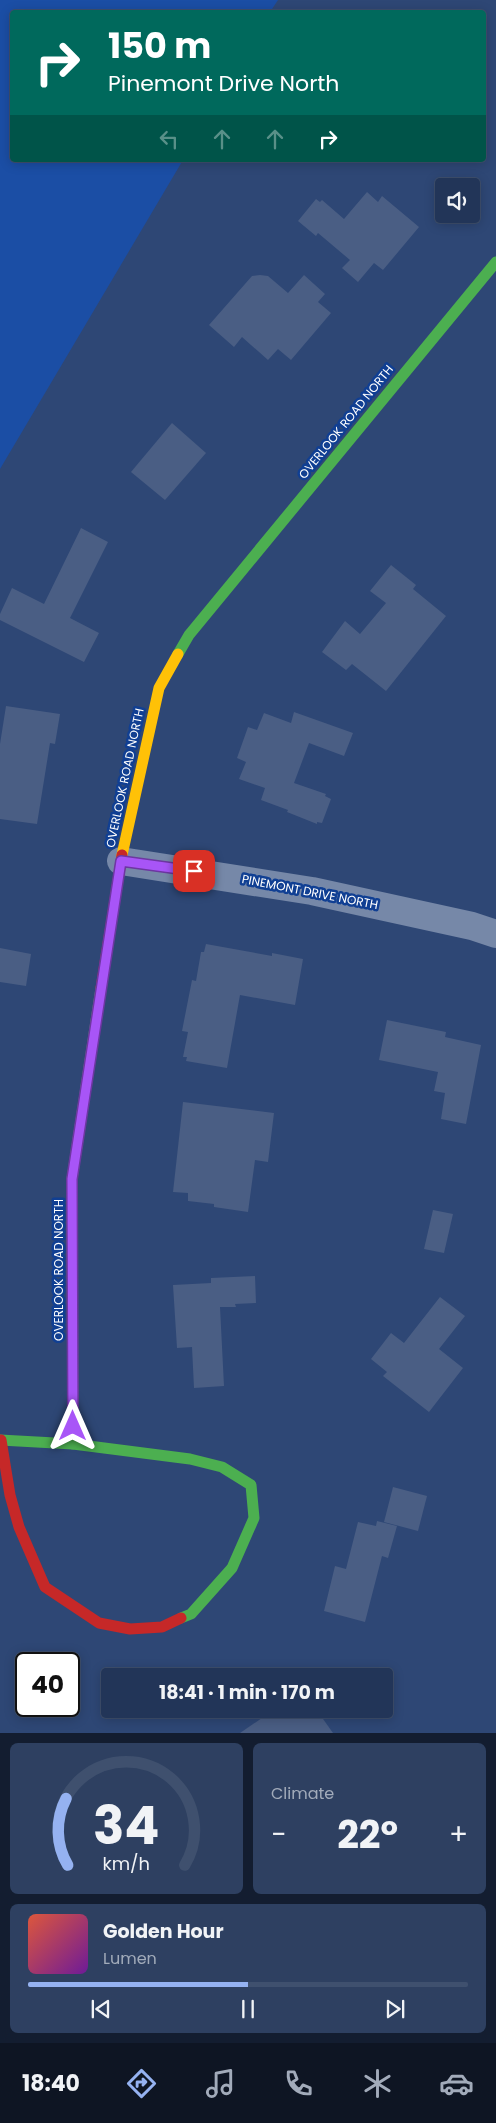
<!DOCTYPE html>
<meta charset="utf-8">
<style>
:root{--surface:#223558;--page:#2e4061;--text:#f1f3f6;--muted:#a2abba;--line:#3f506e;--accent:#95b2f1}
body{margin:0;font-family:Poppins,sans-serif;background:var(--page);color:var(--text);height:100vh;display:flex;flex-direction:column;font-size:19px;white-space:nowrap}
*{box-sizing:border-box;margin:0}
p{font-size:16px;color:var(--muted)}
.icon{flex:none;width:28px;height:28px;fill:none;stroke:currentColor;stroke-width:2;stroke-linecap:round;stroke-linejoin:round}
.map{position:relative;height:1733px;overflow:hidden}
.side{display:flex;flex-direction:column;gap:10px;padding:10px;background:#131d30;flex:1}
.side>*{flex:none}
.guide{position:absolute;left:10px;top:10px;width:476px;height:152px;border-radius:5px;box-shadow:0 2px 12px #0003,0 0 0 1px var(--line);background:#00695c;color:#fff;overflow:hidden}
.fabs{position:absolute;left:435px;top:178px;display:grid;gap:10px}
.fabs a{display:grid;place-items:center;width:45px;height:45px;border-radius:5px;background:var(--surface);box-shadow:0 2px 12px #0003,0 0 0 1px var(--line);font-size:25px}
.speed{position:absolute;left:15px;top:1652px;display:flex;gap:10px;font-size:25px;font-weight:700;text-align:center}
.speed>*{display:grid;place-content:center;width:65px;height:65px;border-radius:50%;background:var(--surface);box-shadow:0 2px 12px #0003,0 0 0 1px var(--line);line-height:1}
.speed .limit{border:2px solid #111;border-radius:8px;background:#fff;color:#111}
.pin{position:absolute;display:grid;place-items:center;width:42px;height:42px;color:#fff;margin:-21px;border-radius:10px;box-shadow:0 2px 8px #0006}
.me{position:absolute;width:55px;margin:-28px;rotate:0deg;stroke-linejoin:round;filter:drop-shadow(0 0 4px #0008)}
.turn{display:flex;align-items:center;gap:18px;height:105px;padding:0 15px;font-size:22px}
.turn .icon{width:65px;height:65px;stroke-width:2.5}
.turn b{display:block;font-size:35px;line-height:42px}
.lanes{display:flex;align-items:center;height:48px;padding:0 15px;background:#0003;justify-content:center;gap:25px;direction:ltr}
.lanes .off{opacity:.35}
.big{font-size:38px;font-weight:700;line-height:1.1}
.side .card{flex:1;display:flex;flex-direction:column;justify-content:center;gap:8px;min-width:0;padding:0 18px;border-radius:8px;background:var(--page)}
.side .dial{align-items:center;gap:0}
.dial svg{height:130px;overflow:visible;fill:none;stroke:var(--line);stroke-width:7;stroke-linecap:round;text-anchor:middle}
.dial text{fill:var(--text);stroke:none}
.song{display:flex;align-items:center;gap:15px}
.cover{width:60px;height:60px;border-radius:8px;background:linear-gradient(135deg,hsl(10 70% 55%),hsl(280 70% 35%))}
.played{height:5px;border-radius:2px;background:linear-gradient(90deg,var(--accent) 50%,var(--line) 50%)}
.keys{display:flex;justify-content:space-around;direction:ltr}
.heat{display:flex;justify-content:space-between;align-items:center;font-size:28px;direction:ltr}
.side .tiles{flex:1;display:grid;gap:10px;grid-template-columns:1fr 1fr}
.card:last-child{grid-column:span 2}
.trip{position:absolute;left:101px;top:1668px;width:292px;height:50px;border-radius:5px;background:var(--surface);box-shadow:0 2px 12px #0003,0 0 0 1px var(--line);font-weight:700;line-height:50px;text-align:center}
.tab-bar{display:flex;height:80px;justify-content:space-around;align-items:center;background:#0e1523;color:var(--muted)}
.tab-bar .icon{width:35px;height:35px}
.tab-bar .active{color:var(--accent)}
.tab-bar b{font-size:22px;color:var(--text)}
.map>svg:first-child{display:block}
.green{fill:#1b4ea5}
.building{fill:#4a5e84}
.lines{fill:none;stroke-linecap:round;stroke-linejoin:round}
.street{stroke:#7688a8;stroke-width:28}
.fast{stroke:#4caf50;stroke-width:11}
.slow{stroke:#ffc107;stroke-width:11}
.jam{stroke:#c62828;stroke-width:11}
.route-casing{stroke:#6d37a1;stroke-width:12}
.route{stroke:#a855f7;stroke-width:9}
.labels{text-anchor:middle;stroke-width:5;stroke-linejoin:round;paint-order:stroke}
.street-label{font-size:12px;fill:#fff;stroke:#103f93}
</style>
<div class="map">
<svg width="496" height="1733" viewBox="0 0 496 1733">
<rect width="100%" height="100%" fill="#2e4775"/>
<!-- green -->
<polygon class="green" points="0,0 278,0 270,12 12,12 12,160 183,160 0,469"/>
<!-- building -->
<g class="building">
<polygon points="367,192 378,202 382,196 419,227 383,270 374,263 358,282 342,268 350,260 318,233 316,236 298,221 316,199 320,202 322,200 344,219"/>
<polygon points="260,275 268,276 288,293 304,275 325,294 318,302 331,313 291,360 278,349 268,360 242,337 234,347 209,325 252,276"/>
<polygon points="172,423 206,453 165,500 131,472"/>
<polygon points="81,528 108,542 70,618 99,633 84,662 0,620 0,614 12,588 44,604"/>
<polygon points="391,565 416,585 413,589 446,616 386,691 352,664 346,670 322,652 345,621 360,634 386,603 370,591"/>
<polygon points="6,706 60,714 55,744 50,743 37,824 0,819 0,744"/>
<polygon points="294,712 353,733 344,756 309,743 294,783 326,794 325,796 331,799 322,823 317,822 317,824 287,812 288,810 261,800 265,788 239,779 246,762 237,758 248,727 257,730 264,713 291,723"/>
<polygon points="206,944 272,956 272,953 303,959 295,1005 240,995 227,1068 186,1061 187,1057 183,1057 188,1032 182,1031 192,980 196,981 201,952 204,952"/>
<polygon points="0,948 31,954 26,986 0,982"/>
<polygon points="387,1020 446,1032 445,1037 481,1045 466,1124 441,1119 445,1093 434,1091 438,1072 379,1060"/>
<polygon points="183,1102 274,1113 268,1162 255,1160 248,1212 214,1207 214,1204 188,1201 188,1193 173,1192"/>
<polygon points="433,1210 453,1214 444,1253 424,1249"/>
<polygon points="255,1276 256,1303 235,1304 236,1307 220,1307 224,1386 194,1388 192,1347 177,1348 173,1285 211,1283 211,1278"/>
<polygon points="440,1297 465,1316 439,1349 463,1368 429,1412 383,1376 387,1372 371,1359 391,1333 404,1343"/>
<polygon points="393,1487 427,1496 418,1531 384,1522"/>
<polygon points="377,1521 397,1526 388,1558 382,1556 365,1622 324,1611 335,1566 346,1569 358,1522 376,1526"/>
<polygon points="275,1709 316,1709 333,1733 240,1733"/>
</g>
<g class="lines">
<!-- street -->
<polyline class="street" points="121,861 312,891 472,926 496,934"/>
<!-- fast -->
<g class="fast">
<polyline points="178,654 189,635 496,262"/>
<polyline points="0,1440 73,1444 190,1459 222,1467 251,1485 254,1518 232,1568 191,1614 181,1618"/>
<polyline points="73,1444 72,1179 101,988"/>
</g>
<!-- slow -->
<polyline class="slow" points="122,855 159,688 178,654"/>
<!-- jam -->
<g class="jam">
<polyline points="101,988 122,855"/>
<polyline points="1,1440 10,1495 19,1527 45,1587 99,1623 130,1629 162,1627 181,1618"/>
</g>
</g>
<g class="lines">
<defs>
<polyline id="route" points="73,1426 72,1179 121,861 194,871"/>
</defs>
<!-- route casing -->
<use href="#route" class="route-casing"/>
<!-- route -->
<use href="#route" class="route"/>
</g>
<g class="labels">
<!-- street labels -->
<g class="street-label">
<text transform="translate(346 422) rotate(-51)" y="4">OVERLOOK ROAD NORTH</text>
<text transform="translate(125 778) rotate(-78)" y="4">OVERLOOK ROAD NORTH</text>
<text transform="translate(310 892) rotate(11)" y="4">PINEMONT DRIVE NORTH</text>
<text transform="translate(59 1270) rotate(-90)" y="4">OVERLOOK ROAD NORTH</text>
</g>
</g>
</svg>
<div class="fabs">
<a><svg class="icon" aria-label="sound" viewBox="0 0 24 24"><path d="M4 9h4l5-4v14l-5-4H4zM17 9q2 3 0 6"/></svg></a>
</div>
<div class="speed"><div class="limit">40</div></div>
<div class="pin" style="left:194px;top:871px;background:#d93025"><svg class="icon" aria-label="arrive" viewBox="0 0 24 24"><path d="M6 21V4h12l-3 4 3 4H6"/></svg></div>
<svg class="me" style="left:73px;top:1426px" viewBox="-20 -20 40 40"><path d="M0-17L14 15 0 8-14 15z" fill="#a855f7" stroke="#fff" stroke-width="4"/></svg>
<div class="trip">18:41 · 1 min · 170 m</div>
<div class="guide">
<div class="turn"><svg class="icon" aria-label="right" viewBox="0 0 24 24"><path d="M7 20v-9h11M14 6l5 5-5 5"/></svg><div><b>150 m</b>Pinemont Drive North</div></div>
<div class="lanes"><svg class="icon off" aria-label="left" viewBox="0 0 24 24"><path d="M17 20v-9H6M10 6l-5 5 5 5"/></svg><svg class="icon off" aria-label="ahead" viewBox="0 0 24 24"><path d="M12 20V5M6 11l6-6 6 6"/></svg><svg class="icon off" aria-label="ahead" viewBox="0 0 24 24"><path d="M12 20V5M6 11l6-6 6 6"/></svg><svg class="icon" aria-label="right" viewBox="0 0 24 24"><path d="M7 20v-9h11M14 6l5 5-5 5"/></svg></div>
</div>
</div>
<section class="side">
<div class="tiles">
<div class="card dial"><svg viewBox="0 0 100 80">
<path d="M14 69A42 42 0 1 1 86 69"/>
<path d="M14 69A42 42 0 0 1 13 28" stroke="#95b2f1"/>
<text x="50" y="56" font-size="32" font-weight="700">34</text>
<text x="50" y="72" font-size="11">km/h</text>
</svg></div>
<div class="card"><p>Climate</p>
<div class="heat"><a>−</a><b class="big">22°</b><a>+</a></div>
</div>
<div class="card">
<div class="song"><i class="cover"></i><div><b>Golden Hour</b><p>Lumen</p></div></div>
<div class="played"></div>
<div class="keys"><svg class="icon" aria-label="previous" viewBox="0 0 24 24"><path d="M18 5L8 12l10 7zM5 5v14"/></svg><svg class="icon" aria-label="pause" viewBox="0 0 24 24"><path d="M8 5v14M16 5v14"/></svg><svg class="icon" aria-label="next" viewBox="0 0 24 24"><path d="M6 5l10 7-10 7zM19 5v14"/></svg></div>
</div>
</div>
</section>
<nav class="tab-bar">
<b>18:40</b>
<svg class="icon active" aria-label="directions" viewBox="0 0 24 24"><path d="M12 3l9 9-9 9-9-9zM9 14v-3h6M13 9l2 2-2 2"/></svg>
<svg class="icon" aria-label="music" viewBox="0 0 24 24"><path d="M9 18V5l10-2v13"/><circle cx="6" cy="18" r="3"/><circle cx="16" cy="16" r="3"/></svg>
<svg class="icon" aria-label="phone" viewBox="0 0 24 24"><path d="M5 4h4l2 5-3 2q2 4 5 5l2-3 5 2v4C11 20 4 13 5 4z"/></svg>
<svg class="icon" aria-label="climate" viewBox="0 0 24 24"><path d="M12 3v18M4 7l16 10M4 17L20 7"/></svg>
<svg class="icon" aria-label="car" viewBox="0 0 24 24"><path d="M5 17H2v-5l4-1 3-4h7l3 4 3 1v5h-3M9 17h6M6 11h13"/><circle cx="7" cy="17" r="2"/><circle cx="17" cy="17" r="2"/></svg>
</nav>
